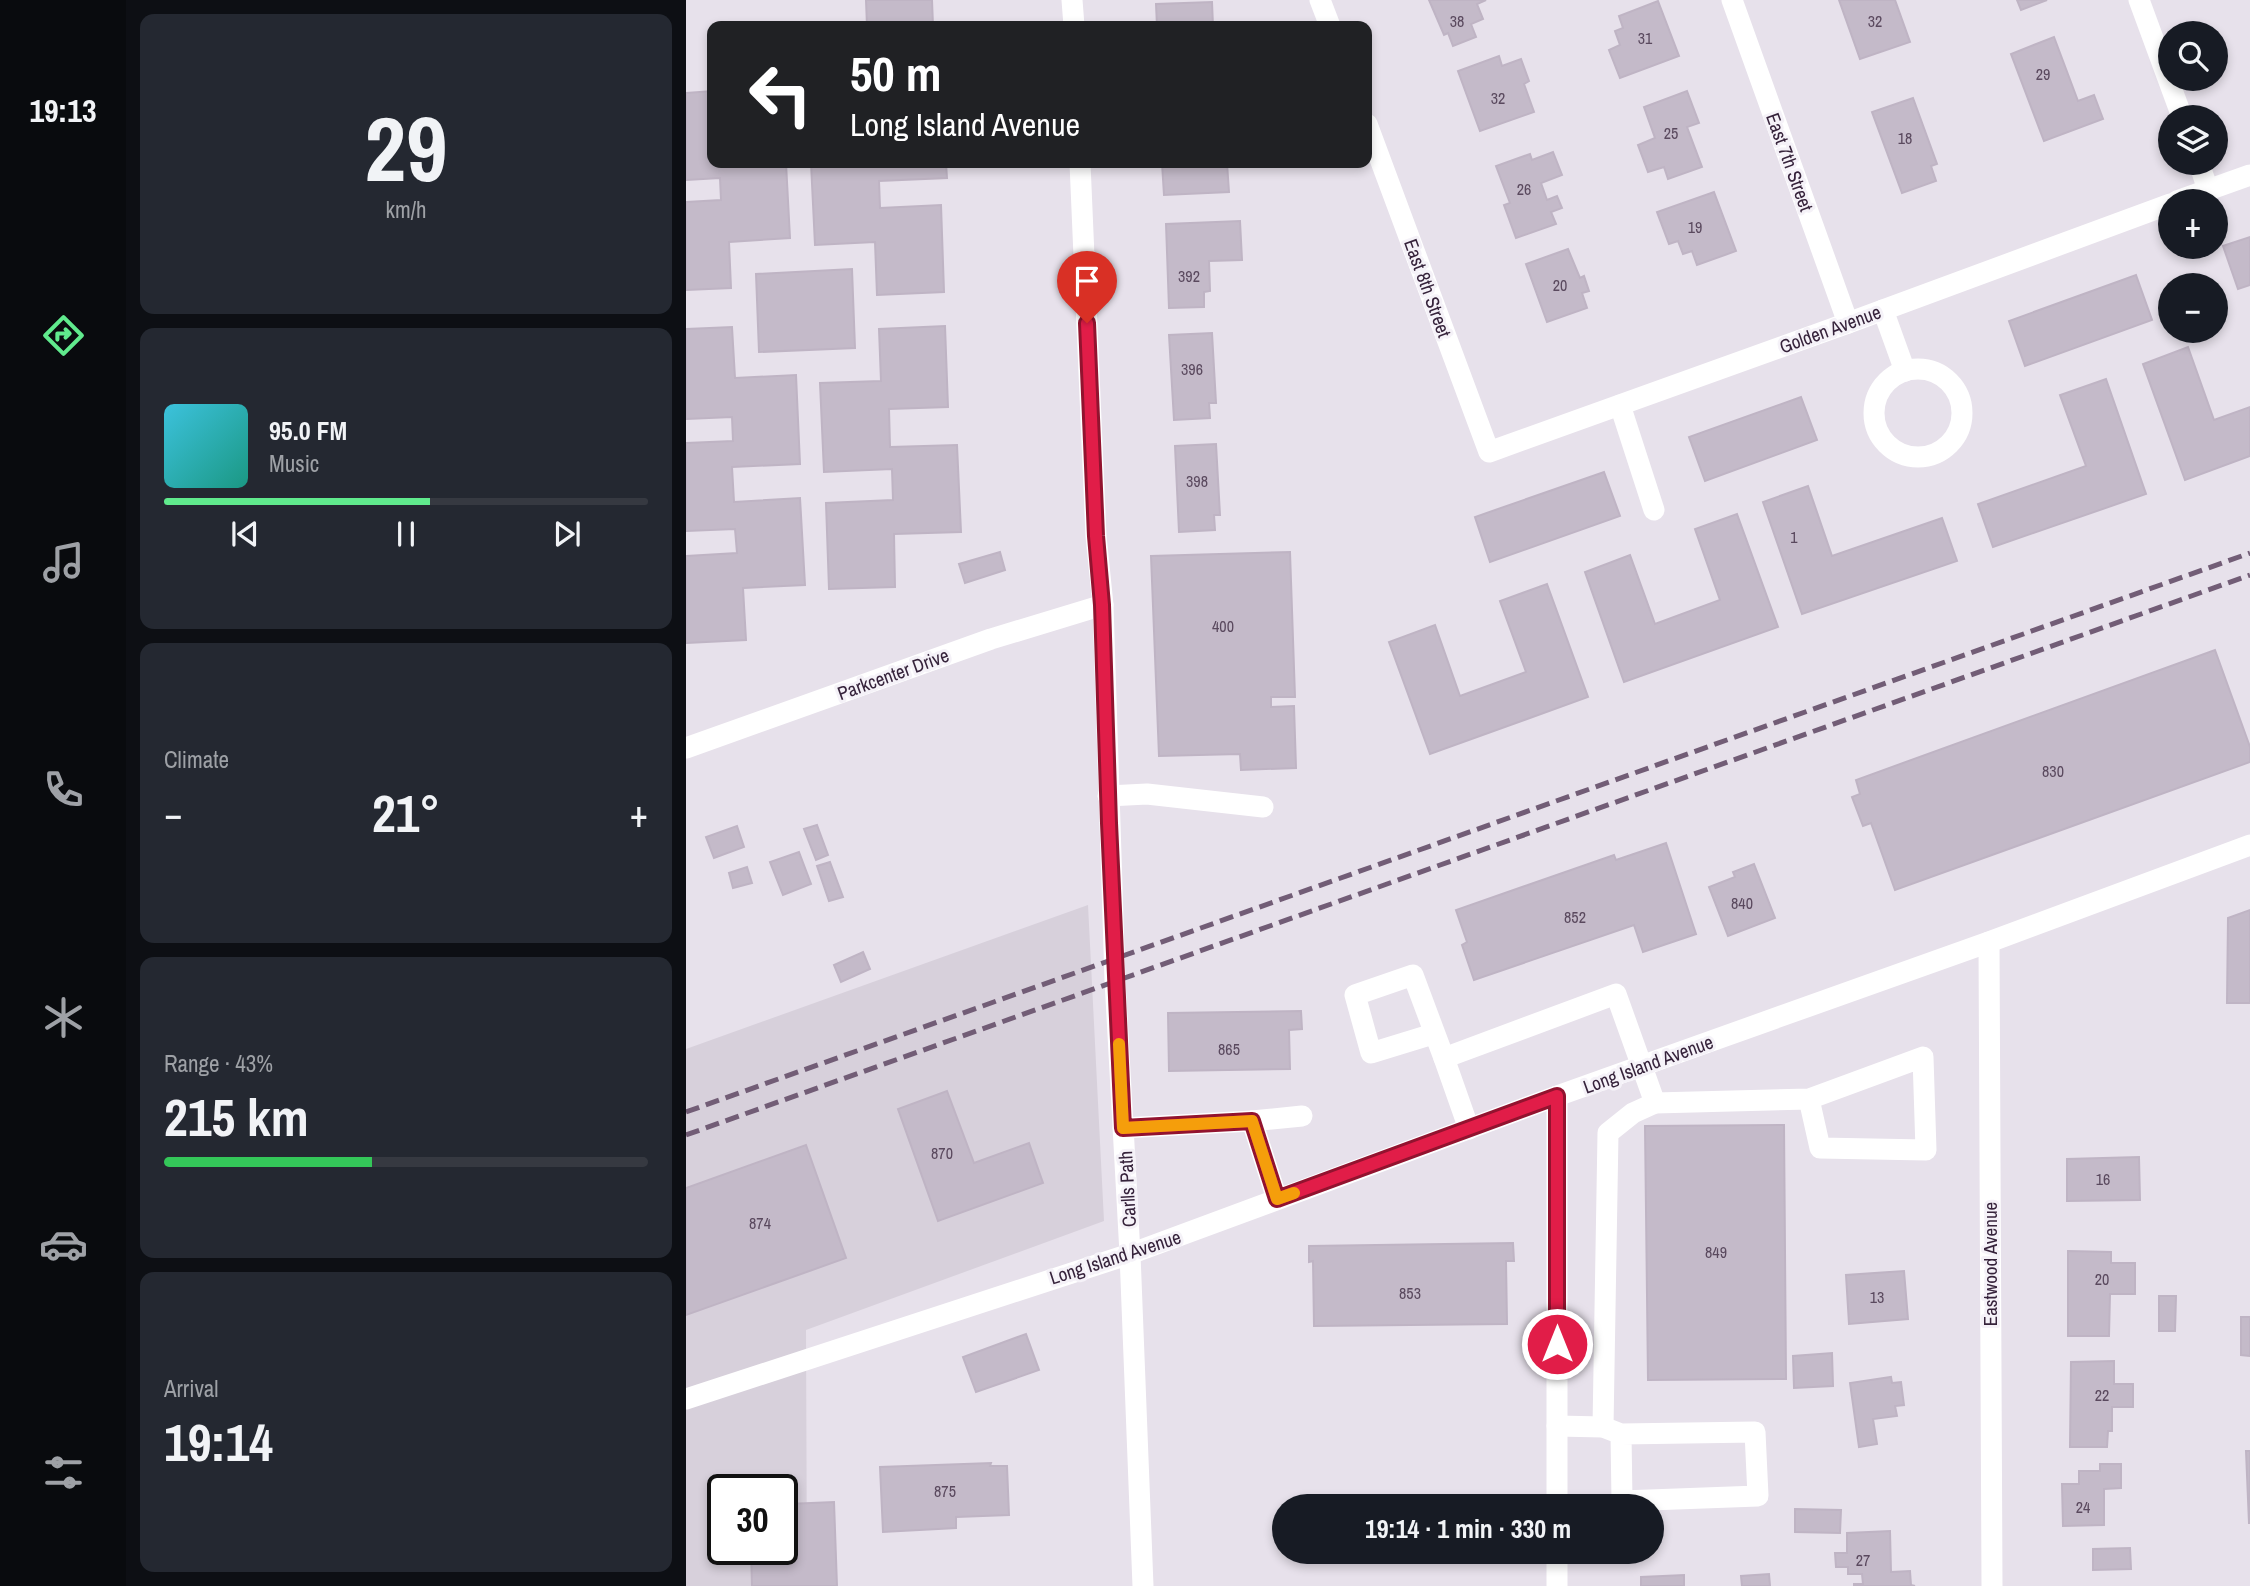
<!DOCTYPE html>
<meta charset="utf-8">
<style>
:root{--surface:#171b24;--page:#242831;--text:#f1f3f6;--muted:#9ea1a6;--line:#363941;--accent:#60ea8d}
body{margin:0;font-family:"Archivo Narrow",sans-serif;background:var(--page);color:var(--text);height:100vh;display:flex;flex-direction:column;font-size:26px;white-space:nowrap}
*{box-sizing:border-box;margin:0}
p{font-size:23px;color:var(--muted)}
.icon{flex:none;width:38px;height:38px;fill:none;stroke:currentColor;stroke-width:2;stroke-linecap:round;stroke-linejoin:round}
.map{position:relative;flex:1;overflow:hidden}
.side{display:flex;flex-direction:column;gap:14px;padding:14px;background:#0d0f14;width:560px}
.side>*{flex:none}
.banner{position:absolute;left:21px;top:21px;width:665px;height:147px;border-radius:14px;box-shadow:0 4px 10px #0003;background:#202124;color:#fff;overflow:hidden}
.fabs{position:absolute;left:1472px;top:21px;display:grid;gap:14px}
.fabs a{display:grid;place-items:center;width:70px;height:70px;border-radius:50%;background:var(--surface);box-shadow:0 4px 10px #0003;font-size:35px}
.speed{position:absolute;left:21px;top:1474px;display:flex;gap:14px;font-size:35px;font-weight:700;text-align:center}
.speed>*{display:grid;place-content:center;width:91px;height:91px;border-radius:50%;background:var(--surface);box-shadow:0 4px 10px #0003;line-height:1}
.speed .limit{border:4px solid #111;border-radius:10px;background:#fff;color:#111}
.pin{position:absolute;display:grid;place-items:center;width:60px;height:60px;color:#fff;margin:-72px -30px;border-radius:50% 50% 50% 0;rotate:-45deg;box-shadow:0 0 7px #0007}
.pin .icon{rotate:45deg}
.me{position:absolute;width:77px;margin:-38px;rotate:0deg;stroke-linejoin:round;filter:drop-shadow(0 0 5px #0008)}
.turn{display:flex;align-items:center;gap:24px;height:147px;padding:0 28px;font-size:32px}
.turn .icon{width:91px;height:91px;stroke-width:2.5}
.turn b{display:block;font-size:49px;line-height:60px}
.big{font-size:52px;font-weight:800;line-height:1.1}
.side .widget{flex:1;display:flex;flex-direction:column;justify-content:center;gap:10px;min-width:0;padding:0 24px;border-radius:14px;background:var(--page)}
.side .dial{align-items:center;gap:0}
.dial b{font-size:91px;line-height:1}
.song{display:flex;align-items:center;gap:21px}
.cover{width:84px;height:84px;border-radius:10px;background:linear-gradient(135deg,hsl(190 70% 55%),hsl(170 70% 35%))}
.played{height:7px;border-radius:4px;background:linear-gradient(90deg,var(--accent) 55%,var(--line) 55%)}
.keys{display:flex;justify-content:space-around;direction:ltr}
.heat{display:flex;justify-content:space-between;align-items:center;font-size:38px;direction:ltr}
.charge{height:10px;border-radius:5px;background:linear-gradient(90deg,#34c759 43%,var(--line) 0)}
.trip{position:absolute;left:586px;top:1494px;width:392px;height:70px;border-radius:35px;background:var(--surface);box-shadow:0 4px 10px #0003;font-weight:800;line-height:70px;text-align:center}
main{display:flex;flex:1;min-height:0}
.tabs{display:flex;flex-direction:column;width:126px;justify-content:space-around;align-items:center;background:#090b0e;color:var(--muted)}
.tabs .icon{width:49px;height:49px}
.tabs .on{color:var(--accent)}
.tabs b{font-size:32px;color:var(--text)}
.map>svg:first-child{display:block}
.built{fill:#d7d0db;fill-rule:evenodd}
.building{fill:#c4bac9;stroke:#bfb4c4;stroke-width:2}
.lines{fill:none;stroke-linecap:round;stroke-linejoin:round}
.minor{stroke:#fff;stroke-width:21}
.rail{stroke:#725d76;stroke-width:5;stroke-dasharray:14 7;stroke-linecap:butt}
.route-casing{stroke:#92132f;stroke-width:18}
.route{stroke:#e11d48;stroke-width:12}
.slow{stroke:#f59e0b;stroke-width:12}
.labels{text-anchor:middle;stroke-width:6;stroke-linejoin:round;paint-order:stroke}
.number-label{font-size:16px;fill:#5a495e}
.street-label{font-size:19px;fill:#36233b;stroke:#f5f2f8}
</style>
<main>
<nav class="tabs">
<b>19:13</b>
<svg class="icon on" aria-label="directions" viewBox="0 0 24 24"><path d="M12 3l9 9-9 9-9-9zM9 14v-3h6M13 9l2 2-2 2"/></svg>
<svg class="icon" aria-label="music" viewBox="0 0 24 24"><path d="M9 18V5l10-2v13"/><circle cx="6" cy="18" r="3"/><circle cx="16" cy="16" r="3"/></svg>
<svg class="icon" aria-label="phone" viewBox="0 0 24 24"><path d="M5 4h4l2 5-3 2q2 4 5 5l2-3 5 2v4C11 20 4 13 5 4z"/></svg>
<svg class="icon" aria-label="climate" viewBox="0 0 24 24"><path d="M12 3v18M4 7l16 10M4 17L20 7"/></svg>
<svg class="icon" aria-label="car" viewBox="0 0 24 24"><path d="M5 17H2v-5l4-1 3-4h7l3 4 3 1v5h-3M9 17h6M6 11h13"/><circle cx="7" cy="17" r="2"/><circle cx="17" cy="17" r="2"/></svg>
<svg class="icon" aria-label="filters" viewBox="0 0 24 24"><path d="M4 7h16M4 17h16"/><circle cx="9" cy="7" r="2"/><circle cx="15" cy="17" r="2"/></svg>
</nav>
<section class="side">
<div class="widget dial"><b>29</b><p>km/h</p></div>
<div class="widget">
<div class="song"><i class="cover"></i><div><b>95.0 FM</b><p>Music</p></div></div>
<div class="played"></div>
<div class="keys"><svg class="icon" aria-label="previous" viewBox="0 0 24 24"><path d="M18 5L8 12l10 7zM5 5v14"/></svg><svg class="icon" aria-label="pause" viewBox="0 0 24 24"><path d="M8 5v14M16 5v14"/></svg><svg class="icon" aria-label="next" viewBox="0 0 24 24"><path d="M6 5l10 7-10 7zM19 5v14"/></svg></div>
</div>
<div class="widget"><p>Climate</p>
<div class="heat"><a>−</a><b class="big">21°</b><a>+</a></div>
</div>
<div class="widget"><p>Range · 43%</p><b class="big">215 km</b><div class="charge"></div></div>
<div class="widget"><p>Arrival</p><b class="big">19:14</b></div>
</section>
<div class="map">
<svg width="1564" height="1586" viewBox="0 0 1564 1586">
<rect width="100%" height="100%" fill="#e7e1eb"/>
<!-- built -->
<path class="built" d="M402,905L418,1221L120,1330L121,1586H0V1049ZM37,1489H96V1549H37Z"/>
<!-- building -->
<g class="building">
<polygon points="180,0 246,0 247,26 181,26"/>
<polygon points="743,0 800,0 791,4 797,19 785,24 790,37 767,46 762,33 758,35"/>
<polygon points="1153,0 1209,0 1224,42 1174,59"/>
<polygon points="1331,0 1361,0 1335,10"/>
<polygon points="972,1 993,56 934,78 923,50 934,45 929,31 937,28 933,16"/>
<polygon points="526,2 527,26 471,26 470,4"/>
<polygon points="1368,37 1392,101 1408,95 1417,119 1358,141 1325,54"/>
<polygon points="813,56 816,66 835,59 843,81 838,84 848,112 794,131 772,71"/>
<polygon points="26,91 26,163 100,163 104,238 43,242 45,288 0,290 0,202 35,200 34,178 0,180 0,93"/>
<polygon points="1001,91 1013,123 1001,127 1016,167 982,179 978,167 962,172 952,145 969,138 958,107"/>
<polygon points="1227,98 1251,164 1245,166 1250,181 1216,193 1186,112"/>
<polygon points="867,152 876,175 855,183 861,200 871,196 876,208 865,212 870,224 830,238 818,205 824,203 810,166 844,154 846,160"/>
<polygon points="125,163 260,163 261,178 193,181 194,208 255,205 258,292 191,295 189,242 129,245"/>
<polygon points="476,163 541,163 543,192 478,195"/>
<polygon points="1028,192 1050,251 1011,265 1006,251 997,254 992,241 983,244 971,212"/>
<polygon points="554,221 556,260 523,261 524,291 518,292 518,307 483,308 480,224"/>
<polygon points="1564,237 1564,285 1552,289 1537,246"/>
<polygon points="882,249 894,278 898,276 903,291 896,293 901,308 861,322 840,264"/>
<polygon points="166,269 169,348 73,352 70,274"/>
<polygon points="1450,275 1466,320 1339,366 1323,321"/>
<polygon points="259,326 262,407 203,409 204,447 271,445 275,532 208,534 209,587 143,589 140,503 207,500 206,469 138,472 134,383 195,381 193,329"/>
<polygon points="46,327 49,378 110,375 114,464 46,467 48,502 114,498 119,585 57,588 60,640 0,643 0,556 51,553 49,529 0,531 0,443 47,441 46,417 0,419 0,329"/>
<polygon points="526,333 530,403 523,403 524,418 488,420 483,335"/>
<polygon points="1502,347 1528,420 1564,407 1564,456 1499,480 1457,364"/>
<polygon points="1420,379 1460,494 1307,547 1292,504 1400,466 1374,395"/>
<polygon points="1115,397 1131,440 1019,481 1003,437"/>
<polygon points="530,444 534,515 528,515 529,530 493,532 489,446"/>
<polygon points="918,472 934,516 804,562 789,517"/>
<polygon points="1122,486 1146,556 1256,518 1271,561 1116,614 1077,502"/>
<polygon points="1051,514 1092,627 938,682 899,572 944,555 969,624 1034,600 1009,529"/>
<polygon points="314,552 319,570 279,583 273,564"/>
<polygon points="604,552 609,697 585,697 585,707 608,706 610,768 555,770 554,754 473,756 465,556"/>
<polygon points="861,584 902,697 744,754 703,642 749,625 774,696 840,672 814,601"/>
<polygon points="1529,650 1564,747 1564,762 1209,890 1185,823 1177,826 1166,797 1174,794 1170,780"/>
<polygon points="131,825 142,855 130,860 118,829"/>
<polygon points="51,826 58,847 28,858 20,837"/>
<polygon points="980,843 1010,934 957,952 948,925 788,980 776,945 781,942 770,910 928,855 930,860"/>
<polygon points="113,852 125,884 97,895 84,862"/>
<polygon points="144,862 157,897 143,901 131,866"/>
<polygon points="1068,864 1089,918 1042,936 1023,887 1049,877 1047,872"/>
<polygon points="61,867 66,883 47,888 43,873"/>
<polygon points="1564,910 1564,1003 1541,1003 1542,918"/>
<polygon points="177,952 184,969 155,982 148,965"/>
<polygon points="615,1011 616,1029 603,1030 604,1069 483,1071 482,1013"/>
<polygon points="261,1091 288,1163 343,1143 357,1183 252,1221 212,1109"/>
<polygon points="1098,1125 1100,1379 962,1380 959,1126"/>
<polygon points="120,1145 160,1258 0,1315 0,1188"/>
<polygon points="1453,1157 1454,1200 1381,1201 1381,1159"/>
<polygon points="827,1243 828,1261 820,1261 821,1324 628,1326 627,1261 623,1262 623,1246"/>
<polygon points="1382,1251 1425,1252 1425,1263 1449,1263 1449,1294 1424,1294 1423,1336 1382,1336"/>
<polygon points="1218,1271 1222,1319 1163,1324 1160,1275"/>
<polygon points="1473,1296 1490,1296 1489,1331 1473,1331"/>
<polygon points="1555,1317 1564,1317 1564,1356 1555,1355"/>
<polygon points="340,1334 353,1370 290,1392 277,1357"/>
<polygon points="1146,1353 1147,1386 1108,1388 1107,1356"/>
<polygon points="1428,1361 1428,1384 1447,1384 1447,1407 1426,1407 1426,1431 1422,1431 1421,1447 1384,1447 1385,1362"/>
<polygon points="1205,1377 1206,1383 1215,1382 1218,1405 1209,1406 1211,1416 1187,1419 1191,1444 1173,1447 1164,1383"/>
<polygon points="1560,1451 1564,1451 1564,1523 1563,1523"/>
<polygon points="305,1463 304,1466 321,1466 323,1515 270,1517 270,1528 197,1532 194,1467"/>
<polygon points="1414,1464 1435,1464 1435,1488 1418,1489 1418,1525 1377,1526 1376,1484 1393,1484 1393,1471 1414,1471"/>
<polygon points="148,1502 151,1586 66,1586 65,1549 96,1549 96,1517 103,1517 102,1504"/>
<polygon points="1109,1509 1155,1510 1154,1533 1109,1532"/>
<polygon points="1204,1531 1205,1572 1224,1571 1225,1585 1229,1586 1168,1586 1168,1584 1177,1584 1176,1574 1162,1574 1162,1567 1150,1567 1149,1553 1161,1553 1161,1533"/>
<polygon points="1444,1548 1445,1569 1407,1570 1407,1549"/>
<polygon points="1083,1574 1084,1586 1056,1586 1055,1576"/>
<polygon points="998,1575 998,1586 955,1586 955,1577"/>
</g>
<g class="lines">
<!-- minor -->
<g class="minor">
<polyline points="386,0 388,26"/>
<polyline points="634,0 644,26"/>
<polyline points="1046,0 1162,323"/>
<polyline points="1453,0 1496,117"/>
<polyline points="681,124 803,452 1162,323 1484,204"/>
<polyline points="394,163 410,536 417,605 429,980 444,1254 457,1586"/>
<polyline points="1513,163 1522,190"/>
<polyline points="1491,201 1564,175"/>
<polyline points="1197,310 1219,371"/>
<circle cx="1232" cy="413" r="44"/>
<polyline points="934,405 968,510"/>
<polyline points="0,748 305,639 417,605"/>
<polyline points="422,796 461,794 577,807"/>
<polyline points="1303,942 1306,1586"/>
<polyline points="747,1034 685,1053 669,995 727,975 758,1058"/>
<polyline points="566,1121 616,1116"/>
<polyline points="437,1128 566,1121 591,1199"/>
<polyline points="783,1129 758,1058 930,994 969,1103"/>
<polyline points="0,1399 444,1254 871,1096 1303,942 1564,845"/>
<polyline points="871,1426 917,1427 935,1434 1069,1432 1072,1496 936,1501 935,1434"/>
<polyline points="917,1427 922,1133 947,1113 969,1103 1123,1099 1134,1148 1240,1150 1237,1057 1123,1099"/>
<polyline points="871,1507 871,1096"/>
<polyline points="871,1586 871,1552"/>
</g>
<!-- rail -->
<g class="rail">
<polyline points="0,1112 1564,553"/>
<polyline points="0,1135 1564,575"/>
</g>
</g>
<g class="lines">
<defs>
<polyline id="route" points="401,323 410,536 416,605 423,823 437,1128 566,1121 591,1199 871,1096 871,1344"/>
</defs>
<!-- route casing -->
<use href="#route" class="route-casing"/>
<!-- route -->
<use href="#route" class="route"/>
<!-- slow -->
<polyline class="slow" points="433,1044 437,1128 566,1121 591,1199 608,1193"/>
</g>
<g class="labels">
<!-- number labels -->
<g class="number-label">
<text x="771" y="27">38</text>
<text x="1189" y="27">32</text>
<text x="959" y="44">31</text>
<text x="1357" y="80">29</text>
<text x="812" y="104">32</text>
<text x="985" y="139">25</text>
<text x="1219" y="144">18</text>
<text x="838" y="195">26</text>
<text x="1009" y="233">19</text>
<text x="503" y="282">392</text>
<text x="874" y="291">20</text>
<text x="506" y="375">396</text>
<text x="511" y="487">398</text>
<text x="1108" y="543">1</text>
<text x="537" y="632">400</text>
<text x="1367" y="777">830</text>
<text x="1056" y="909">840</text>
<text x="889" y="923">852</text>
<text x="543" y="1055">865</text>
<text x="256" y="1159">870</text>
<text x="1417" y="1185">16</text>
<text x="74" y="1229">874</text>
<text x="1030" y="1258">849</text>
<text x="1416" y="1285">20</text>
<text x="724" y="1299">853</text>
<text x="1191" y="1303">13</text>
<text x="1416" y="1401">22</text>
<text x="259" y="1497">875</text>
<text x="1397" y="1513">24</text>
<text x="1177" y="1566">27</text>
</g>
<!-- street labels -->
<g class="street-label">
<text transform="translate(1104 162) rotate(70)" y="7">East 7th Street</text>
<text transform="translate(742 288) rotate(70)" y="7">East 8th Street</text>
<text transform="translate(1144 329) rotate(-20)" y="7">Golden Avenue</text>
<text transform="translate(207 674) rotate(-20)" y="7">Parkcenter Drive</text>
<text transform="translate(962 1064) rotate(-20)" y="7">Long Island Avenue</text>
<text transform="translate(441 1189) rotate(-93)" y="7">Carlls Path</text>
<text transform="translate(429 1257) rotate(-18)" y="7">Long Island Avenue</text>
<text transform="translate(1304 1264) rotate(-90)" y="7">Eastwood Avenue</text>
</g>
</g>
</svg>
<div class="fabs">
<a><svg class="icon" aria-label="search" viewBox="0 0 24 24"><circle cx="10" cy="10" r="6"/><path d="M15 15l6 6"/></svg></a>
<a><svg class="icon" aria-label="layers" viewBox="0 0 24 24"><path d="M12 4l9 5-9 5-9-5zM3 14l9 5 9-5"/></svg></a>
<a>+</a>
<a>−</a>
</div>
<div class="speed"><div class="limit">30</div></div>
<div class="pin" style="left:401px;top:323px;background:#d93025"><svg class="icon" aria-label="arrive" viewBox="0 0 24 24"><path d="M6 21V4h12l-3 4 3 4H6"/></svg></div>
<svg class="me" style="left:871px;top:1344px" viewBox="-20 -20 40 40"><circle r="17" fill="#e11d48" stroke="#fff" stroke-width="3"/><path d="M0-11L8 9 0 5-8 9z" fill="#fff"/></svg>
<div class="trip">19:14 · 1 min · 330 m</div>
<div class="banner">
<div class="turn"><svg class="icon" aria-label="left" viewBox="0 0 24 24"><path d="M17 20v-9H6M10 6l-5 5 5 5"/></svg><div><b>50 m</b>Long Island Avenue</div></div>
</div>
</div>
</main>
